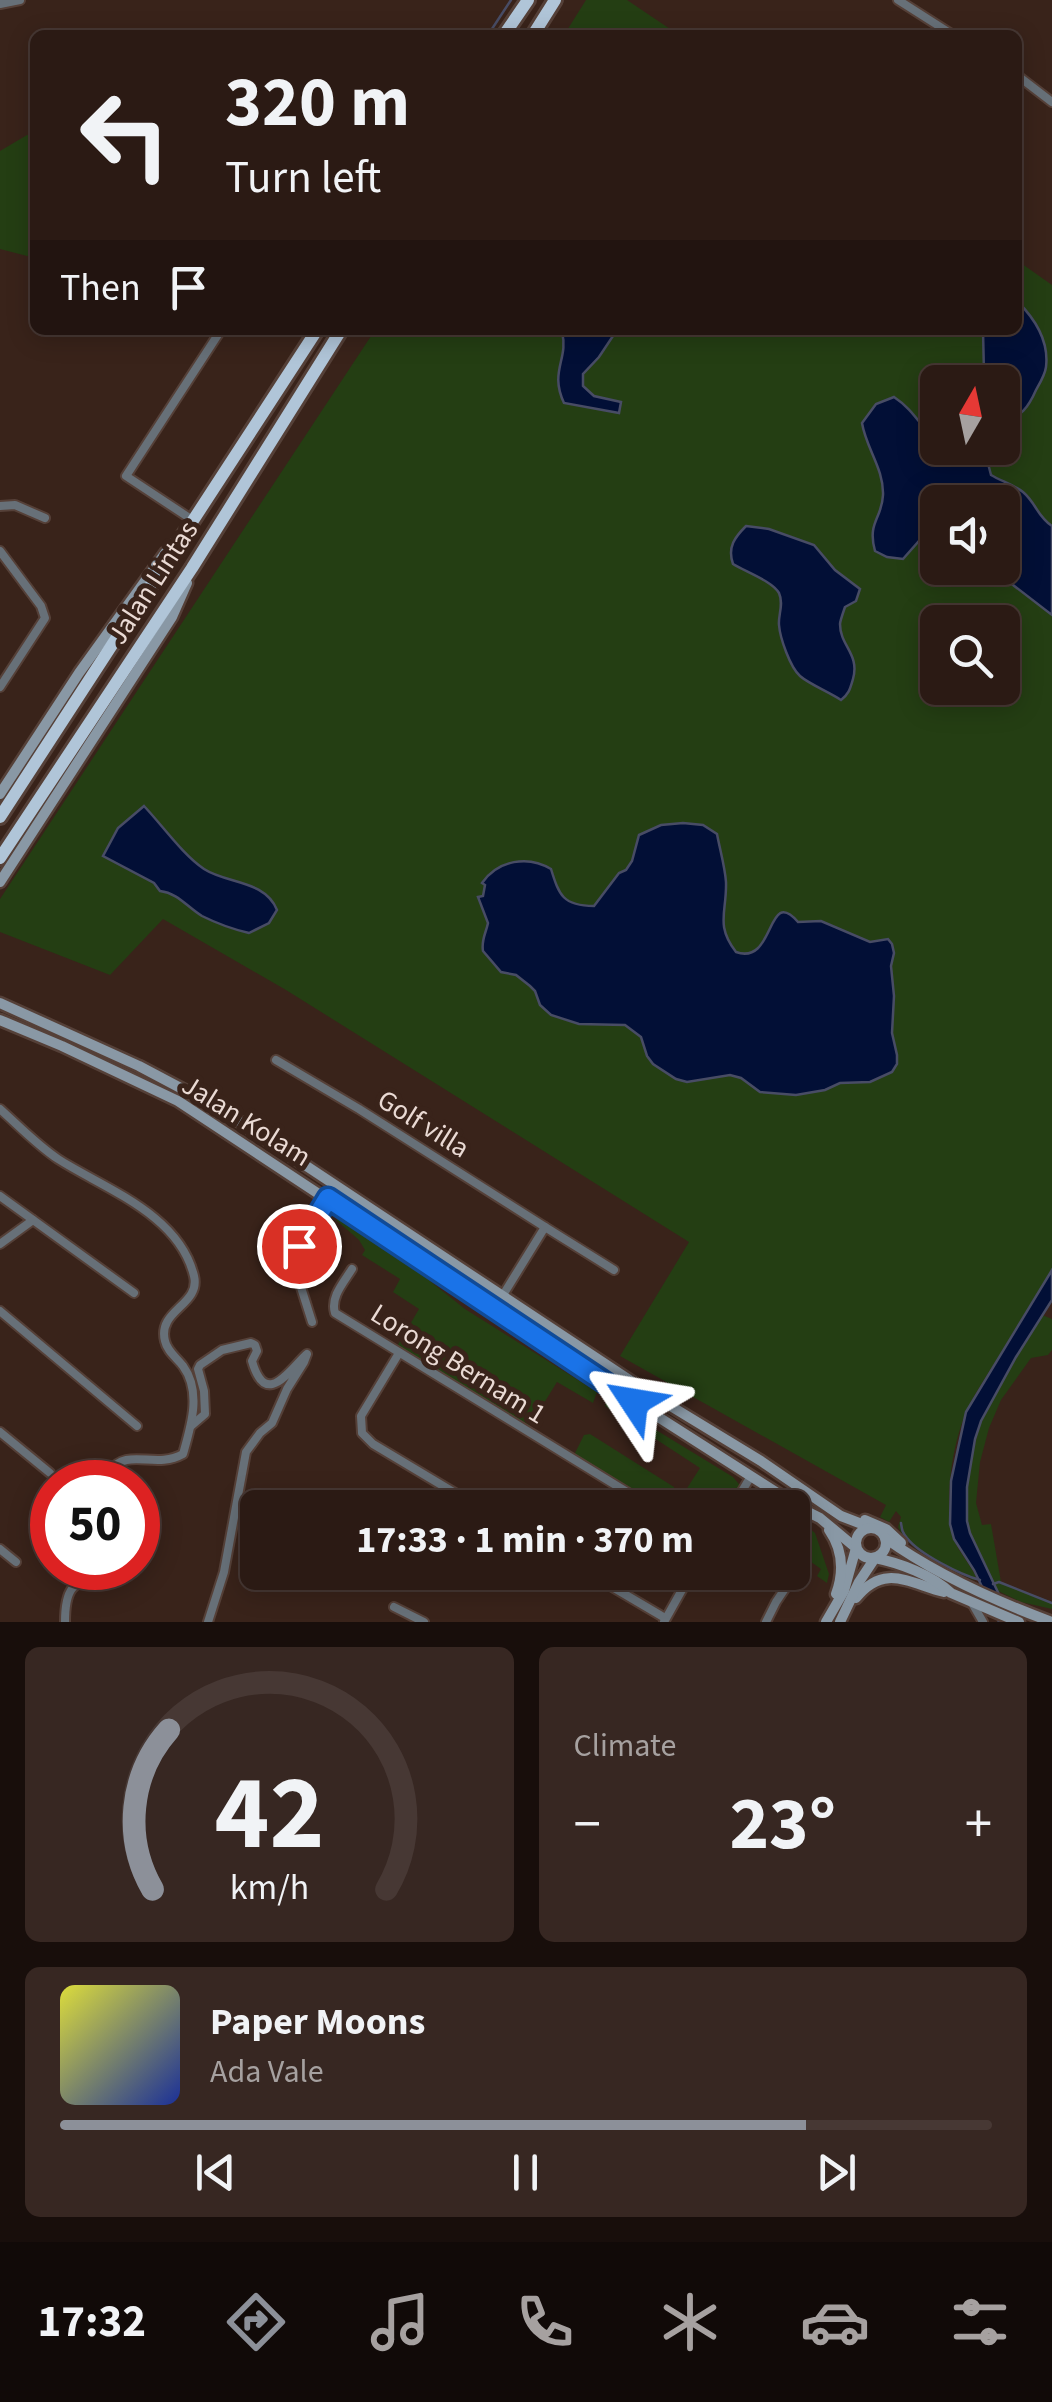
<!DOCTYPE html>
<meta charset="utf-8">
<style>
:root{--surface:#2b1a14;--page:#372722;--text:#f1f3f6;--muted:#a6a1a0;--line:#473834;--accent:#8c9099}
body{margin:0;font-family:"Source Sans 3",sans-serif;background:var(--page);color:var(--text);height:100vh;display:flex;flex-direction:column;font-size:38px;white-space:nowrap}
*{box-sizing:border-box;margin:0}
p{font-size:32px;color:var(--muted)}
.icon{flex:none;width:55px;height:55px;fill:none;stroke:currentColor;stroke-width:2;stroke-linecap:round;stroke-linejoin:round}
.map{position:relative;height:1622px;overflow:hidden}
.details{display:flex;flex-direction:column;gap:25px;padding:25px;background:#180e0b;flex:1}
.details>*{flex:none}
.banner{position:absolute;left:30px;top:30px;width:992px;height:305px;border-radius:15px;box-shadow:0 5px 25px #0003,0 0 0 2px var(--line);background:#2b1a14;color:var(--text);overflow:hidden}
.needle{width:65px;rotate:9deg}
.buttons{position:absolute;left:920px;top:365px;display:grid;gap:20px}
.buttons a{display:grid;place-items:center;width:100px;height:100px;border-radius:15px;background:var(--surface);box-shadow:0 5px 25px #0003,0 0 0 2px var(--line);font-size:50px}
.speed{position:absolute;left:30px;top:1460px;display:flex;gap:20px;font-size:50px;font-weight:700;text-align:center}
.speed>*{display:grid;place-content:center;width:130px;height:130px;border-radius:50%;background:var(--surface);box-shadow:0 5px 25px #0003,0 0 0 2px var(--line);line-height:1}
.speed .limit{border:15px solid #d22;background:#fff;color:#111}
.pin{position:absolute;display:grid;place-items:center;width:85px;height:85px;color:#fff;margin:-42px;border:5px solid #fff;border-radius:50%;box-shadow:0 2px 10px #0007}
.me{position:absolute;width:110px;margin:-55px;rotate:303deg;stroke-linejoin:round;filter:drop-shadow(0 0 8px #0008)}
.turn{display:flex;align-items:center;gap:35px;height:210px;padding:0 30px;font-size:45px}
.turn .icon{width:130px;height:130px;stroke-width:2.5}
.turn b{display:block;font-size:70px;line-height:85px}
.then{display:flex;align-items:center;height:95px;padding:0 30px;background:#0003;gap:20px;font-size:38px}
.big{font-size:75px;font-weight:700;line-height:1.1}
.details .card{flex:1;display:flex;flex-direction:column;justify-content:center;gap:15px;min-width:0;padding:0 35px;border-radius:15px;background:var(--page)}
.details .dial{align-items:center;gap:0}
.dial svg{height:260px;overflow:visible;fill:none;stroke:var(--line);stroke-width:7;stroke-linecap:round;text-anchor:middle}
.dial text{fill:var(--text);stroke:none}
.song{display:flex;align-items:center;gap:30px}
.cover{width:120px;height:120px;border-radius:15px;background:linear-gradient(135deg,hsl(60 70% 55%),hsl(230 70% 35%))}
.played{height:10px;border-radius:5px;background:linear-gradient(90deg,var(--accent) 80%,var(--line) 80%)}
.keys{display:flex;justify-content:space-around;direction:ltr}
.heat{display:flex;justify-content:space-between;align-items:center;font-size:55px;direction:ltr}
.details .tiles{flex:1;display:grid;gap:25px;grid-template-columns:1fr 1fr}
.card:last-child{grid-column:span 2}
.trip{position:absolute;left:240px;top:1490px;width:570px;height:100px;border-radius:15px;background:var(--surface);box-shadow:0 5px 25px #0003,0 0 0 2px var(--line);font-weight:700;line-height:100px;text-align:center}
.dock{display:flex;height:160px;justify-content:space-around;align-items:center;background:#110a08;color:var(--muted)}
.dock .icon{width:70px;height:70px}
.dock .on{color:var(--accent)}
.dock b{font-size:45px;color:var(--text)}
.map>svg:first-child{display:block}
.green{fill:#243e13;fill-rule:evenodd}
.water{fill:#020f36;stroke:#484c65;stroke-width:2.5}
.lines{fill:none;stroke-linecap:round;stroke-linejoin:round}
.stream{stroke:#484c65;stroke-width:2.5}
.minor-casing{stroke:#554038;stroke-width:12}
.secondary-casing{stroke:#554038;stroke-width:15}
.trunk-casing{stroke:#554038;stroke-width:18}
.minor{stroke:#677078;stroke-width:8}
.secondary{stroke:#8998a5;stroke-width:10}
.trunk{stroke:#b0c5d8;stroke-width:12}
.route-casing{stroke:#114b97;stroke-width:25}
.route{stroke:#1a73e8;stroke-width:18}
.labels{text-anchor:middle;stroke-width:10;stroke-linejoin:round;paint-order:stroke}
.street-label{font-size:28px;fill:#eadad4;stroke:#39231a}
</style>
<div class="map">
<svg width="1052" height="1622" viewBox="0 0 1052 1622">
<rect width="100%" height="100%" fill="#39231a"/>
<!-- green -->
<g class="green">
<polygon points="586,0 627,0 679,35 564,35"/>
<polygon points="27,135 35,135 35,258 0,249 0,151"/>
<path d="M1018,261L1052,285V1270C1034,1299 1016,1327 999,1356C988,1374 976,1391 967,1410C952,1444 943,1503 954,1539C959,1554 972,1565 977,1580H973C948,1567 910,1553 898,1527L901,1517L896,1511L889,1522L880,1517L886,1505L620,1356L689,1242L286,990L163,919L110,975L0,932V899L375,330H1018ZM938,382H1002V448H938ZM938,502H1002V568H938ZM938,622H1002V688H938Z"/>
<polygon points="342,1218 401,1258 465,1309 597,1392 593,1403 557,1382 528,1429 396,1348 419,1309 393,1292 400,1279 362,1255 365,1250 359,1240 336,1220"/>
<polygon points="1042,1315 1052,1319 1052,1350 1048,1355 1031,1358 1001,1400 989,1428 980,1462 976,1503 982,1525 991,1524 1001,1582 1052,1602 1052,1609 1021,1602 996,1590 970,1533 967,1521 966,1505 970,1463 981,1421 1016,1357"/>
<polygon points="607,1400 733,1477 743,1489 731,1507 675,1507 700,1468 605,1406"/>
<polygon points="590,1434 674,1487 675,1492 666,1507 660,1507 576,1457 575,1453 584,1435"/>
<polygon points="797,1518 815,1533 829,1574 827,1583 817,1576 821,1569 793,1549 793,1525"/>
</g>
<!-- water -->
<g class="water">
<path d="M1018,302C1035,319 1049,342 1046,367C1045,375 1040,383 1036,390C1029,406 1021,418 1003,421L1002,382H981L984,374L983,330H1018Z"/>
<path d="M555,330H617L599,357L583,374V386L594,396L621,402L619,413L564,403C549,371 569,359 562,332Z"/>
<path d="M894,397C912,409 918,422 932,437H937L938,448H984L991,475C1001,481 1014,485 1023,492C1036,503 1037,516 1052,526V615L991,568H1002V502H938L937,532L926,533L903,559L887,557L875,551C867,522 882,519 883,495C884,469 866,448 862,423L876,404Z"/>
<path d="M746,526L769,529L814,545L835,570L860,589L856,601L845,607C844,610 840,621 840,624C840,646 860,654 853,679C850,689 849,694 841,700C829,692 809,684 800,676C790,667 780,638 779,625C778,615 784,604 779,593C772,581 746,572 733,564C727,547 735,537 746,526Z"/>
<path d="M144,806C162,825 183,855 204,869C227,884 265,880 277,910L269,923L249,933C232,929 218,924 202,916C187,907 178,893 160,891L154,883L103,856L118,828Z"/>
<path d="M683,823L703,825L717,834C720,850 725,867 726,882C727,912 715,925 736,952C776,966 766,885 798,922L821,921L870,942L888,939L892,944L894,953L891,966L894,996L892,1033L897,1055V1064L892,1072L870,1082L840,1083L825,1090L796,1095L760,1092L741,1078L730,1075L687,1082L676,1079L653,1064L647,1056L641,1037L625,1025L579,1024L551,1015L540,1005L535,991L530,986L516,975L501,972L483,951C481,940 486,933 488,923L478,897L483,896L485,885L482,883C498,860 528,855 551,869C559,895 563,906 594,906L619,873L626,870L632,861L639,835L661,825Z"/>
<polygon points="1052,1270 1052,1300 1016,1357 981,1421 975,1439 967,1487 967,1521 970,1533 1012,1622 999,1622 974,1570 954,1539 950,1524 951,1481 966,1412"/>
</g>
<g class="lines">
<!-- stream -->
<g class="stream">
<polyline points="488,35 511,0"/>
<path d="M901,1523C902,1530 902,1532 907,1538C919,1554 961,1575 980,1580"/>
<polyline points="993,1584 999,1582 1052,1603"/>
</g>
<defs>
<g id="minor">
<polyline points="898,0 953,35"/>
<polyline points="0,4 20,0"/>
<polyline points="1018,76 1052,102"/>
<polyline points="0,506 15,505 45,518"/>
<polyline points="194,521 126,476 221,330"/>
<polyline points="0,551 41,606 45,618 0,687"/>
<polyline points="276,1060 359,1109 545,1227 503,1295"/>
<path d="M0,1109C19,1126 37,1145 58,1159C105,1189 179,1214 194,1276C201,1305 157,1310 165,1341C167,1351 177,1358 183,1366C202,1392 191,1426 183,1454C154,1470 128,1446 109,1472L110,1482"/>
<polyline points="0,1196 134,1293"/>
<polyline points="545,1227 614,1270"/>
<polyline points="0,1244 33,1220"/>
<path d="M352,1269C344,1282 330,1297 335,1313L653,1508"/>
<polyline points="0,1311 137,1426"/>
<polyline points="312,1322 292,1259 328,1198"/>
<polyline points="399,1353 361,1416 362,1433 373,1444 480,1508"/>
<path d="M191,1426L205,1414L204,1391L198,1369L200,1365L222,1350L251,1343L255,1345L257,1351L252,1361C266,1410 290,1369 307,1354L304,1362L287,1389L272,1423L260,1433L246,1452L224,1572L208,1622"/>
<polyline points="0,1432 50,1473"/>
<polyline points="732,1508 751,1476"/>
<polyline points="0,1549 16,1562"/>
<polyline points="587,1572 665,1618"/>
<polyline points="972,1603 983,1622"/>
<polyline points="394,1607 424,1622"/>
<path d="M65,1622C65,1579 78,1584 112,1568"/>
<polyline points="664,1622 692,1572"/>
<polyline points="766,1622 776,1602 803,1562"/>
</g>
<g id="secondary">
<polyline points="0,794 79,673 166,552"/>
<polyline points="0,882 172,617 187,583"/>
<polyline points="0,1003 139,1066 222,1110 646,1391 761,1461 841,1516 872,1528"/>
<polyline points="0,1020 62,1046 178,1101 605,1383 804,1510 820,1518 856,1548 844,1591 826,1622"/>
<polyline points="865,1520 886,1529 901,1543"/>
<circle cx="871" cy="1543" r="15"/>
<path d="M829,1530C843,1550 844,1572 836,1594"/>
<path d="M885,1538C934,1573 995,1601 1052,1622"/>
<path d="M856,1598C884,1563 909,1583 944,1592"/>
<path d="M840,1622L859,1582L875,1558C900,1563 932,1575 951,1593L1019,1622"/>
</g>
<g id="trunk">
<polyline points="504,35 528,0"/>
<polyline points="533,35 555,0"/>
<polyline points="0,817 317,330"/>
<polyline points="0,858 192,568 341,330"/>
</g>
</defs>
<!-- minor casing -->
<use href="#minor" class="minor-casing"/>
<!-- secondary casing -->
<use href="#secondary" class="secondary-casing"/>
<!-- trunk casing -->
<use href="#trunk" class="trunk-casing"/>
<!-- minor -->
<use href="#minor" class="minor"/>
<!-- secondary -->
<use href="#secondary" class="secondary"/>
<!-- trunk -->
<use href="#trunk" class="trunk"/>
</g>
<g class="lines">
<defs>
<polyline id="route" points="299,1246 328,1198 634,1402"/>
</defs>
<!-- route casing -->
<use href="#route" class="route-casing"/>
<!-- route -->
<use href="#route" class="route"/>
</g>
<g class="labels">
<!-- street labels -->
<g class="street-label">
<text transform="translate(152 582) rotate(-57)" y="10">Jalan Lintas</text>
<text transform="translate(247 1120) rotate(32)" y="10">Jalan Kolam</text>
<text transform="translate(424 1123) rotate(32)" y="10">Golf villa</text>
<text transform="translate(459 1363) rotate(32)" y="10">Lorong Bernam 1</text>
</g>
</g>
</svg>
<div class="buttons">
<a><svg class="needle" viewBox="-14 -14 28 28"><path d="M0-13l5 13h-10z" fill="#e53935"/><path d="M0 13l5-13h-10z" fill="#a6a1a0"/></svg></a>
<a><svg class="icon" aria-label="sound" viewBox="0 0 24 24"><path d="M4 9h4l5-4v14l-5-4H4zM17 9q2 3 0 6"/></svg></a>
<a><svg class="icon" aria-label="search" viewBox="0 0 24 24"><circle cx="10" cy="10" r="6"/><path d="M15 15l6 6"/></svg></a>
</div>
<div class="speed"><div class="limit">50</div></div>
<div class="pin" style="left:299px;top:1246px;background:#d93025"><svg class="icon" aria-label="arrive" viewBox="0 0 24 24"><path d="M6 21V4h12l-3 4 3 4H6"/></svg></div>
<svg class="me" style="left:634px;top:1402px" viewBox="-20 -20 40 40"><path d="M0-17L14 15 0 8-14 15z" fill="#1a73e8" stroke="#fff" stroke-width="4"/></svg>
<div class="trip">17:33 · 1 min · 370 m</div>
<div class="banner">
<div class="turn"><svg class="icon" aria-label="left" viewBox="0 0 24 24"><path d="M17 20v-9H6M10 6l-5 5 5 5"/></svg><div><b>320 m</b>Turn left</div></div>
<div class="then">Then<svg class="icon" aria-label="arrive" viewBox="0 0 24 24"><path d="M6 21V4h12l-3 4 3 4H6"/></svg></div>
</div>
</div>
<section class="details">
<div class="tiles">
<div class="card dial"><svg viewBox="0 0 100 80">
<path d="M14 69A42 42 0 1 1 86 69"/>
<path d="M14 69A42 42 0 0 1 19 20" stroke="#8c9099"/>
<text x="50" y="56" font-size="32" font-weight="700">42</text>
<text x="50" y="72" font-size="11">km/h</text>
</svg></div>
<div class="card"><p>Climate</p>
<div class="heat"><a>−</a><b class="big">23°</b><a>+</a></div>
</div>
<div class="card">
<div class="song"><i class="cover"></i><div><b>Paper Moons</b><p>Ada Vale</p></div></div>
<div class="played"></div>
<div class="keys"><svg class="icon" aria-label="previous" viewBox="0 0 24 24"><path d="M18 5L8 12l10 7zM5 5v14"/></svg><svg class="icon" aria-label="pause" viewBox="0 0 24 24"><path d="M8 5v14M16 5v14"/></svg><svg class="icon" aria-label="next" viewBox="0 0 24 24"><path d="M6 5l10 7-10 7zM19 5v14"/></svg></div>
</div>
</div>
</section>
<nav class="dock">
<b>17:32</b>
<svg class="icon on" aria-label="directions" viewBox="0 0 24 24"><path d="M12 3l9 9-9 9-9-9zM9 14v-3h6M13 9l2 2-2 2"/></svg>
<svg class="icon" aria-label="music" viewBox="0 0 24 24"><path d="M9 18V5l10-2v13"/><circle cx="6" cy="18" r="3"/><circle cx="16" cy="16" r="3"/></svg>
<svg class="icon" aria-label="phone" viewBox="0 0 24 24"><path d="M5 4h4l2 5-3 2q2 4 5 5l2-3 5 2v4C11 20 4 13 5 4z"/></svg>
<svg class="icon" aria-label="climate" viewBox="0 0 24 24"><path d="M12 3v18M4 7l16 10M4 17L20 7"/></svg>
<svg class="icon" aria-label="car" viewBox="0 0 24 24"><path d="M5 17H2v-5l4-1 3-4h7l3 4 3 1v5h-3M9 17h6M6 11h13"/><circle cx="7" cy="17" r="2"/><circle cx="17" cy="17" r="2"/></svg>
<svg class="icon" aria-label="filters" viewBox="0 0 24 24"><path d="M4 7h16M4 17h16"/><circle cx="9" cy="7" r="2"/><circle cx="15" cy="17" r="2"/></svg>
</nav>
